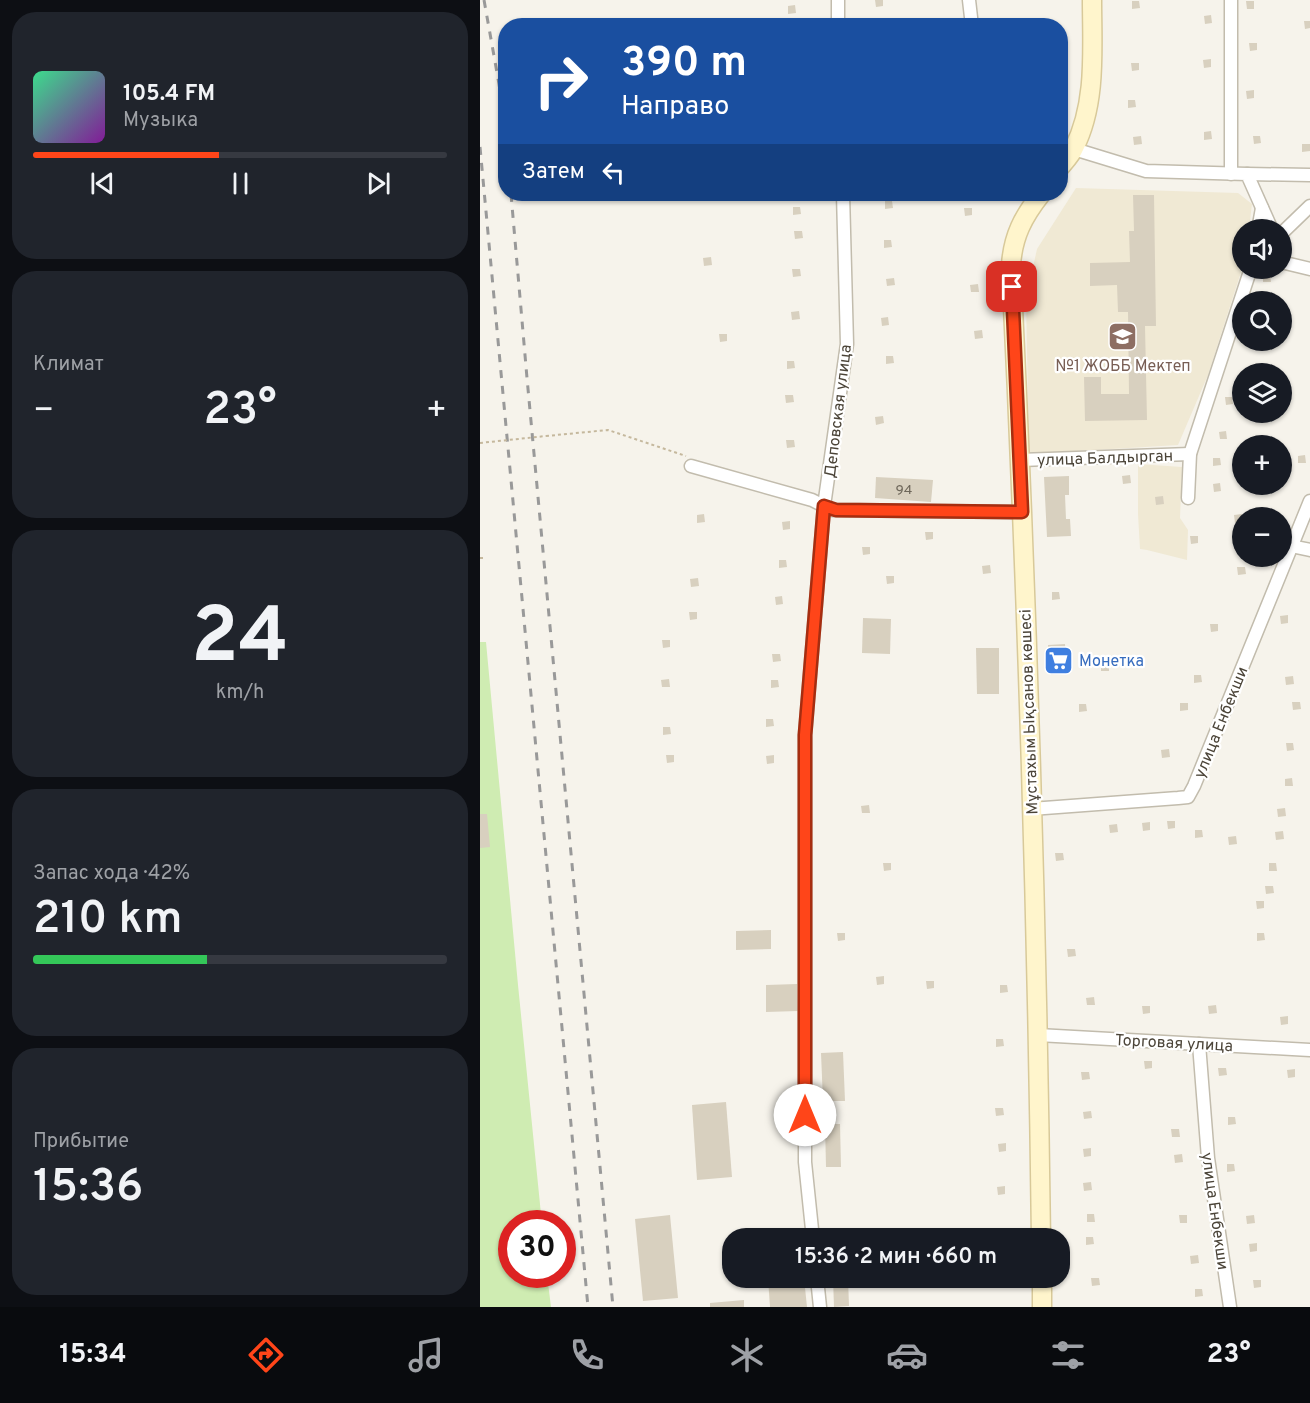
<!DOCTYPE html>
<html lang="ru">
<meta charset="utf-8">
<style>
:root{--surface:#171b24;--page:#20242c;--text:#f1f3f6;--muted:#9ea1a6;--line:#363941;--accent:#ff4519}
body{margin:0;font-family:Overpass,sans-serif;background:var(--page);color:var(--text);height:100vh;display:flex;flex-direction:column;font-size:22px;white-space:nowrap}
*{box-sizing:border-box;margin:0}
p{font-size:20px;color:var(--muted)}
.icon{flex:none;width:33px;height:33px;fill:none;stroke:currentColor;stroke-width:2;stroke-linecap:round;stroke-linejoin:round}
.map{position:relative;flex:1;overflow:hidden}
.side{display:flex;flex-direction:column;gap:12px;padding:12px;background:#0d0f14;width:480px}
.side>*{flex:none}
.hud{position:absolute;left:18px;top:18px;width:570px;height:183px;border-radius:24px;box-shadow:0 2px 4px #0004;background:#1a4fa0;color:#fff;overflow:hidden}
.buttons{position:absolute;left:752px;top:219px;display:grid;gap:12px}
.buttons a{display:grid;place-items:center;width:60px;height:60px;border-radius:50%;background:var(--surface);box-shadow:0 2px 4px #0004;font-size:30px}
.speed{position:absolute;left:18px;top:1210px;display:flex;gap:12px;font-size:30px;font-weight:700;text-align:center}
.speed>*{display:grid;place-content:center;width:78px;height:78px;border-radius:50%;background:var(--surface);box-shadow:0 2px 4px #0004;line-height:1}
.speed .limit{border:9px solid #d22;background:#fff;color:#111}
.pin{position:absolute;display:grid;place-items:center;width:51px;height:51px;color:#fff;margin:-26px;border-radius:12px;box-shadow:0 3px 9px #0006}
.me{position:absolute;width:66px;margin:-33px;rotate:0deg;stroke-linejoin:round;filter:drop-shadow(0 0 4px #0008)}
.turn{display:flex;align-items:center;gap:21px;height:126px;padding:0 24px;font-size:27px}
.turn .icon{width:78px;height:78px;stroke-width:2.5}
.turn b{display:block;font-size:42px;line-height:51px}
.then{display:flex;align-items:center;height:57px;padding:0 24px;background:#0003;gap:12px;font-size:22px}
.big{font-size:45px;font-weight:600;line-height:1.1}
.side .card{flex:1;display:flex;flex-direction:column;justify-content:center;gap:9px;min-width:0;padding:0 21px;border-radius:24px;background:var(--page)}
.side .dial{align-items:center;gap:0}
.dial b{font-size:78px;line-height:1}
.song{display:flex;align-items:center;gap:18px}
.cover{width:72px;height:72px;border-radius:9px;background:linear-gradient(135deg,hsl(150 70% 55%),hsl(290 70% 35%))}
.played{height:6px;border-radius:3px;background:linear-gradient(90deg,var(--accent) 45%,var(--line) 45%)}
.keys{display:flex;justify-content:space-around;direction:ltr}
.heat{display:flex;justify-content:space-between;align-items:center;font-size:33px;direction:ltr}
.charge{height:9px;border-radius:4px;background:linear-gradient(90deg,#34c759 42%,var(--line) 0)}
.trip{position:absolute;left:242px;top:1228px;width:348px;height:60px;border-radius:24px;background:var(--surface);box-shadow:0 2px 4px #0004;font-weight:600;line-height:60px;text-align:center}
.dock{display:flex;height:96px;justify-content:space-around;align-items:center;background:#090b0e;color:var(--muted)}
.dock .icon{width:42px;height:42px}
.dock .selected{color:var(--accent)}
.dock b{font-size:27px;color:var(--text)}
main{display:flex;flex:1;min-height:0}
.map>svg:first-child{display:block}
.education{fill:#f0e9d4}
.green{fill:#cfecb2}
.building{fill:#d8d0bf}
.lines{fill:none;stroke-linecap:round;stroke-linejoin:round}
.street-casing{stroke:#c2bcad;stroke-width:15}
.secondary-casing{stroke:#d8c999;stroke-width:21}
.path{stroke:#c5b89d;stroke-width:2;stroke-dasharray:3 3;stroke-linecap:butt}
.street{stroke:#fff;stroke-width:12}
.secondary{stroke:#fff5cc;stroke-width:18}
.rail{stroke:#999;stroke-width:3;stroke-dasharray:8 8;stroke-linecap:butt}
.path-bridge{stroke:#c5b89d;stroke-width:2;stroke-dasharray:3 3;stroke-linecap:butt}
.route-casing{stroke:#a62d10;stroke-width:15}
.route{stroke:#ff4519;stroke-width:10}
.labels{text-anchor:middle;stroke-width:4.5;stroke-linejoin:round;paint-order:stroke}
.number-label{font-size:14px;fill:#6e675a}
.education-label{font-size:16px;fill:#785e54;stroke:#fff}
.street-label{font-size:16px;fill:#4b4438;stroke:#fff}
.shop-label{font-size:16px;fill:#366cbe;stroke:#fff;text-anchor:start}
</style>
<main>
<section class="side">
<div class="card">
<div class="song"><i class="cover"></i><div><b>105.4 FM</b><p>Музыка</p></div></div>
<div class="played"></div>
<div class="keys"><svg class="icon" aria-label="previous" viewBox="0 0 24 24"><path d="M18 5L8 12l10 7zM5 5v14"/></svg><svg class="icon" aria-label="pause" viewBox="0 0 24 24"><path d="M8 5v14M16 5v14"/></svg><svg class="icon" aria-label="next" viewBox="0 0 24 24"><path d="M6 5l10 7-10 7zM19 5v14"/></svg></div>
</div>
<div class="card"><p>Климат</p>
<div class="heat"><a>−</a><b class="big">23°</b><a>+</a></div>
</div>
<div class="card dial"><b>24</b><p>km/h</p></div>
<div class="card"><p>Запас хода · 42%</p><b class="big">210 km</b><div class="charge"></div></div>
<div class="card"><p>Прибытие</p><b class="big">15:36</b></div>
</section>
<div class="map">
<svg width="830" height="1307" viewBox="0 0 830 1307">
<rect width="100%" height="100%" fill="#f6f3eb"/>
<!-- education -->
<g class="education">
<polygon points="596,188 758,193 772,204 769,229 762,230 762,269 728,375 698,445 549,454 546,299 557,249"/>
<polygon points="658,464 702,467 700,518 708,530 707,560 667,550 660,549 658,514"/>
</g>
<!-- green -->
<polygon class="green" points="0,642 6,642 38,985 62,1224 32,1224 32,1275 67,1275 71,1307 0,1307"/>
<!-- building -->
<g class="building">
<polygon points="395,0 403,0 403,6 396,7"/>
<polygon points="652,1 659,1 660,8 652,9"/>
<polygon points="766,1 774,1 774,9 767,9"/>
<polygon points="315,5 316,13 308,14 308,6"/>
<polygon points="731,15 732,23 725,24 724,16"/>
<polygon points="824,21 830,21 830,28 825,29"/>
<polygon points="769,43 777,43 777,50 770,51"/>
<polygon points="731,59 731,67 724,68 723,60"/>
<polygon points="651,63 659,63 659,70 652,71"/>
<polygon points="774,90 774,98 767,99 766,91"/>
<polygon points="648,100 655,100 656,107 648,108"/>
<polygon points="731,131 732,139 724,140 724,132"/>
<polygon points="661,136 662,144 654,145 653,137"/>
<polygon points="773,136 780,136 781,143 774,144"/>
<polygon points="822,144 830,144 830,151 822,152"/>
<polygon points="653,195 674,195 676,326 665,326 667,420 605,421 604,377 621,377 621,394 649,394 648,312 638,312 637,285 610,286 610,263 650,262 649,231 654,231"/>
<polygon points="405,201 412,201 413,208 405,209"/>
<polygon points="313,207 320,207 321,214 313,215"/>
<polygon points="484,208 492,208 492,215 485,216"/>
<polygon points="314,231 322,231 323,238 315,239"/>
<polygon points="404,240 411,240 412,247 404,248"/>
<polygon points="231,257 232,265 224,266 223,258"/>
<polygon points="312,269 320,269 321,276 313,277"/>
<polygon points="790,274 791,282 783,282 783,275"/>
<polygon points="414,278 415,285 407,286 406,279"/>
<polygon points="498,284 499,292 491,292 490,285"/>
<polygon points="319,311 320,319 312,320 311,312"/>
<polygon points="408,317 409,325 402,326 401,318"/>
<polygon points="502,330 503,338 495,339 494,331"/>
<polygon points="239,334 247,334 247,341 240,342"/>
<polygon points="406,356 413,356 414,363 406,364"/>
<polygon points="307,361 314,361 315,368 307,369"/>
<polygon points="305,395 313,395 314,402 306,403"/>
<polygon points="745,397 752,397 753,404 746,405"/>
<polygon points="403,416 404,423 396,425 395,417"/>
<polygon points="746,431 747,439 740,439 739,432"/>
<polygon points="306,440 314,440 315,447 307,448"/>
<polygon points="825,455 826,463 818,463 818,456"/>
<polygon points="733,458 740,458 741,465 733,466"/>
<polygon points="650,475 651,483 643,484 642,476"/>
<polygon points="589,476 589,495 585,495 586,519 590,519 591,536 567,537 564,477"/>
<polygon points="396,477 453,480 451,502 395,498"/>
<polygon points="740,483 741,491 734,492 733,484"/>
<polygon points="683,496 684,504 676,505 675,497"/>
<polygon points="224,514 225,522 217,523 217,515"/>
<polygon points="762,514 762,522 755,523 754,515"/>
<polygon points="310,521 310,529 303,530 302,522"/>
<polygon points="445,532 453,532 453,539 446,540"/>
<polygon points="710,536 718,536 718,543 711,544"/>
<polygon points="382,547 390,547 390,554 383,555"/>
<polygon points="299,560 306,560 307,567 299,568"/>
<polygon points="510,565 511,573 503,574 502,566"/>
<polygon points="757,567 765,567 766,574 758,575"/>
<polygon points="406,576 414,576 414,583 407,584"/>
<polygon points="218,578 219,586 211,587 210,579"/>
<polygon points="572,592 579,592 580,599 572,600"/>
<polygon points="302,596 303,604 296,605 295,597"/>
<polygon points="209,612 217,612 217,619 210,620"/>
<polygon points="808,615 808,623 801,624 800,616"/>
<polygon points="383,618 411,619 410,654 382,653"/>
<polygon points="730,624 738,624 738,631 731,632"/>
<polygon points="182,640 190,640 190,647 183,648"/>
<polygon points="585,644 587,674 571,675 568,645"/>
<polygon points="496,648 519,648 519,694 497,694"/>
<polygon points="292,654 300,654 301,661 293,662"/>
<polygon points="629,663 629,671 621,671 621,664"/>
<polygon points="714,675 721,675 722,682 714,683"/>
<polygon points="813,676 814,684 806,685 805,677"/>
<polygon points="189,679 190,687 182,687 181,680"/>
<polygon points="291,680 298,680 299,687 291,688"/>
<polygon points="812,702 820,702 821,709 813,710"/>
<polygon points="700,703 708,703 708,710 700,711"/>
<polygon points="599,704 606,704 607,711 599,712"/>
<polygon points="286,719 293,719 294,726 286,727"/>
<polygon points="183,727 190,727 191,734 183,735"/>
<polygon points="806,743 813,743 814,750 807,751"/>
<polygon points="689,749 690,757 682,758 681,750"/>
<polygon points="186,755 194,755 194,762 187,763"/>
<polygon points="294,755 294,763 287,764 286,756"/>
<polygon points="812,778 813,786 805,786 805,779"/>
<polygon points="389,805 390,813 382,813 381,806"/>
<polygon points="805,808 806,816 798,817 797,809"/>
<polygon points="0,814 7,814 10,847 0,848"/>
<polygon points="687,821 695,821 695,828 688,829"/>
<polygon points="670,822 670,830 663,831 662,823"/>
<polygon points="637,824 638,832 630,833 629,825"/>
<polygon points="715,830 722,830 723,837 715,838"/>
<polygon points="803,831 804,839 796,840 795,832"/>
<polygon points="756,836 757,844 749,845 748,837"/>
<polygon points="575,853 583,853 584,860 576,861"/>
<polygon points="403,863 411,863 411,870 404,871"/>
<polygon points="789,863 796,863 797,871 789,871"/>
<polygon points="785,886 793,886 794,893 786,894"/>
<polygon points="776,901 784,901 784,908 777,909"/>
<polygon points="291,930 291,949 256,950 256,931"/>
<polygon points="357,933 365,933 365,940 358,941"/>
<polygon points="777,933 784,933 785,940 777,941"/>
<polygon points="587,949 595,949 596,956 588,957"/>
<polygon points="404,976 404,984 397,985 396,977"/>
<polygon points="446,981 454,981 454,988 447,989"/>
<polygon points="317,984 318,1011 286,1012 286,985"/>
<polygon points="520,985 527,985 528,992 520,993"/>
<polygon points="614,997 615,1005 607,1005 606,998"/>
<polygon points="736,1005 737,1013 729,1014 728,1006"/>
<polygon points="662,1006 670,1006 670,1013 663,1014"/>
<polygon points="808,1016 808,1024 801,1025 800,1017"/>
<polygon points="516,1039 523,1039 524,1046 516,1047"/>
<polygon points="363,1052 365,1101 343,1101 341,1053"/>
<polygon points="664,1061 672,1061 672,1068 665,1069"/>
<polygon points="738,1068 746,1068 747,1075 739,1076"/>
<polygon points="815,1069 815,1077 808,1078 807,1070"/>
<polygon points="601,1072 609,1072 610,1079 602,1080"/>
<polygon points="246,1102 252,1177 217,1180 212,1105"/>
<polygon points="515,1108 523,1108 524,1115 516,1116"/>
<polygon points="611,1111 612,1118 604,1119 603,1112"/>
<polygon points="748,1117 755,1117 756,1124 748,1125"/>
<polygon points="345,1124 360,1124 361,1167 346,1167"/>
<polygon points="691,1129 699,1129 700,1137 692,1137"/>
<polygon points="526,1143 526,1151 519,1152 518,1144"/>
<polygon points="611,1148 611,1156 604,1157 603,1149"/>
<polygon points="702,1154 703,1162 695,1163 694,1155"/>
<polygon points="747,1164 754,1164 755,1171 747,1172"/>
<polygon points="611,1182 612,1190 604,1191 603,1183"/>
<polygon points="525,1186 525,1194 518,1195 517,1187"/>
<polygon points="607,1214 614,1214 615,1222 607,1222"/>
<polygon points="190,1215 198,1298 163,1301 155,1219"/>
<polygon points="699,1215 707,1215 707,1223 700,1223"/>
<polygon points="774,1215 775,1223 767,1224 766,1216"/>
<polygon points="366,1230 367,1239 351,1239 351,1231"/>
<polygon points="606,1237 613,1237 614,1244 606,1245"/>
<polygon points="777,1243 777,1251 770,1252 769,1244"/>
<polygon points="718,1255 719,1263 711,1264 710,1256"/>
<polygon points="288,1278 324,1278 327,1307 290,1307"/>
<polygon points="353,1278 368,1278 369,1306 354,1307"/>
<polygon points="611,1278 619,1278 620,1285 612,1286"/>
<polygon points="773,1280 781,1280 781,1287 774,1288"/>
<polygon points="715,1289 722,1289 723,1296 715,1297"/>
<polygon points="264,1300 264,1307 230,1307 230,1303"/>
</g>
<g class="lines">
<defs>
<g id="street">
<polyline points="358,0 358,26"/>
<polyline points="489,0 492,26"/>
<polyline points="751,0 751,174"/>
<polyline points="594,149 666,171 767,174 792,230"/>
<polyline points="767,174 830,175"/>
<polyline points="778,230 782,208"/>
<polyline points="801,234 830,206"/>
<polyline points="801,262 830,269"/>
<polyline points="540,460 710,454"/>
<polyline points="211,466 332,500 352,510 542,512"/>
<polyline points="708,498 710,454 771,268"/>
<polyline points="811,546 830,550"/>
<polyline points="551,809 698,798 708,797 714,786 830,501"/>
<polyline points="558,1035 830,1050"/>
<polyline points="719,1044 728,1158 750,1307"/>
<polyline points="333,1239 325,1162 325,735 344,506 367,344 363,194"/>
<polyline points="337,1278 340,1307"/>
</g>
<g id="secondary">
<path d="M580,167C585,161 591,155 594,148C617,103 612,48 612,0"/>
<path d="M561,194C543,217 533,236 531,265C547,590 557,914 561,1239"/>
<polyline points="562,1278 562,1307"/>
</g>
</defs>
<!-- street casing -->
<use href="#street" class="street-casing"/>
<!-- secondary casing -->
<use href="#secondary" class="secondary-casing"/>
<!-- path -->
<g class="path">
<polyline points="66,436 128,430 206,456"/>
<polyline points="0,558 4,558"/>
</g>
<!-- street -->
<use href="#street" class="street"/>
<!-- secondary -->
<use href="#secondary" class="secondary"/>
<!-- rail -->
<g class="rail">
<polyline points="4,0 19,84 26,136"/>
<polyline points="0,147 108,1307"/>
<polyline points="31,194 47,378 133,1307"/>
</g>
<!-- path-bridge -->
<polyline class="path-bridge" points="0,443 66,436"/>
</g>
<g class="lines">
<defs>
<polyline id="route" points="325,1115 325,735 344,506 356,510 542,512 532,287"/>
</defs>
<!-- route casing -->
<use href="#route" class="route-casing"/>
<!-- route -->
<use href="#route" class="route"/>
</g>
<!-- icons -->
<defs>
<symbol id="school-square" viewBox="-11 -11 22 22"><rect x="-9" y="-9" width="18" height="18" rx="4" fill="#8d6e63" stroke="#fff"/><path d="M0-5L7-2L0 1L-7-2ZM-4 1L0 2.5L4 1V4Q0 6-4 4Z" fill="#fff"/></symbol>
<symbol id="supermarket-square" viewBox="-11 -11 22 22"><rect x="-9" y="-9" width="18" height="18" rx="4" fill="#3f7fe0" stroke="#fff"/><path d="M-6-5.5h2.5l.6 2H6L4.5 2H-2.5L-4.4-4H-6ZM-1.5 3.2a1.3 1.3 0 1 0 .1 0ZM3 3.2a1.3 1.3 0 1 0 .1 0Z" fill="#fff"/></symbol>
</defs>
<g fill-rule="evenodd">
<use href="#school-square" x="626" y="320" width="33" height="33"/>
<use href="#supermarket-square" x="562" y="644" width="33" height="33"/>
</g>
<g class="labels">
<!-- number labels -->
<g class="number-label">
<text x="424" y="494">94</text>
</g>
<!-- education labels -->
<g class="education-label">
<text x="643" y="371">№1 ЖОББ Мектеп</text>
</g>
<!-- street labels -->
<g class="street-label">
<text transform="translate(357 411) rotate(-83)" y="6">Деповская улица</text>
<text transform="translate(625 457) rotate(-2)" y="6">улица Балдырган</text>
<text transform="translate(548 712) rotate(-92)" y="6">Мұстахым Ықсанов көшесі</text>
<text transform="translate(740 722) rotate(-68)" y="6">улица Енбекши</text>
<text transform="translate(694 1042) rotate(3)" y="6">Торговая улица</text>
<text transform="translate(736 1211) rotate(82)" y="6">улица Енбекши</text>
</g>
<!-- shop labels -->
<g class="shop-label">
<text x="599" y="666">Монетка</text>
</g>
</g>
</svg>
<div class="buttons">
<a><svg class="icon" aria-label="sound" viewBox="0 0 24 24"><path d="M4 9h4l5-4v14l-5-4H4zM17 9q2 3 0 6"/></svg></a>
<a><svg class="icon" aria-label="search" viewBox="0 0 24 24"><circle cx="10" cy="10" r="6"/><path d="M15 15l6 6"/></svg></a>
<a><svg class="icon" aria-label="layers" viewBox="0 0 24 24"><path d="M12 4l9 5-9 5-9-5zM3 14l9 5 9-5"/></svg></a>
<a>+</a>
<a>−</a>
</div>
<div class="speed"><div class="limit">30</div></div>
<div class="pin" style="left:532px;top:287px;background:#d93025"><svg class="icon" aria-label="arrive" viewBox="0 0 24 24"><path d="M6 21V4h12l-3 4 3 4H6"/></svg></div>
<svg class="me" style="left:325px;top:1115px" viewBox="-20 -20 40 40"><circle r="19" fill="#fff"/><path d="M0-13L10 11 0 6-10 11z" fill="#ff4519"/></svg>
<div class="trip">15:36 · 2 мин · 660 m</div>
<div class="hud">
<div class="turn"><svg class="icon" aria-label="right" viewBox="0 0 24 24"><path d="M7 20v-9h11M14 6l5 5-5 5"/></svg><div><b>390 m</b>Направо</div></div>
<div class="then">Затем<svg class="icon" aria-label="left" viewBox="0 0 24 24"><path d="M17 20v-9H6M10 6l-5 5 5 5"/></svg></div>
</div>
</div>
</main>
<nav class="dock">
<b>15:34</b>
<svg class="icon selected" aria-label="directions" viewBox="0 0 24 24"><path d="M12 3l9 9-9 9-9-9zM9 14v-3h6M13 9l2 2-2 2"/></svg>
<svg class="icon" aria-label="music" viewBox="0 0 24 24"><path d="M9 18V5l10-2v13"/><circle cx="6" cy="18" r="3"/><circle cx="16" cy="16" r="3"/></svg>
<svg class="icon" aria-label="phone" viewBox="0 0 24 24"><path d="M5 4h4l2 5-3 2q2 4 5 5l2-3 5 2v4C11 20 4 13 5 4z"/></svg>
<svg class="icon" aria-label="climate" viewBox="0 0 24 24"><path d="M12 3v18M4 7l16 10M4 17L20 7"/></svg>
<svg class="icon" aria-label="car" viewBox="0 0 24 24"><path d="M5 17H2v-5l4-1 3-4h7l3 4 3 1v5h-3M9 17h6M6 11h13"/><circle cx="7" cy="17" r="2"/><circle cx="17" cy="17" r="2"/></svg>
<svg class="icon" aria-label="filters" viewBox="0 0 24 24"><path d="M4 7h16M4 17h16"/><circle cx="9" cy="7" r="2"/><circle cx="15" cy="17" r="2"/></svg>
<b>23°</b>
</nav>
